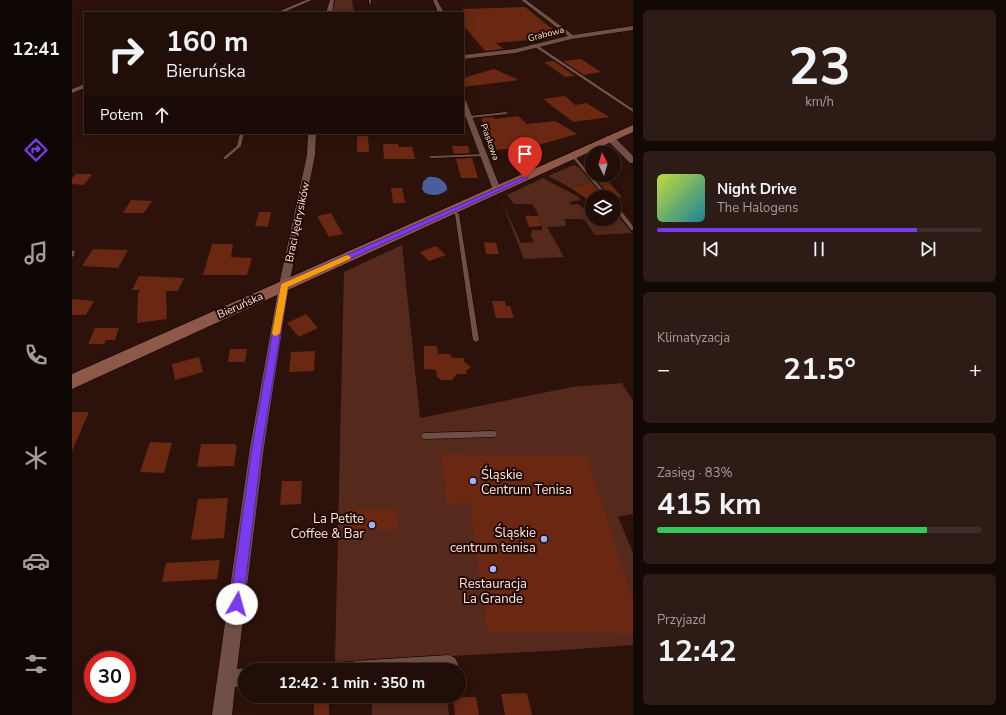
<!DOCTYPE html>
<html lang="pl">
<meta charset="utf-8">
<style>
:root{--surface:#210e08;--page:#2d1c16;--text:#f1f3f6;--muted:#a29c9c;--line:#3e2e29;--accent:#7c3aed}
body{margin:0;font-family:"Nunito Sans",sans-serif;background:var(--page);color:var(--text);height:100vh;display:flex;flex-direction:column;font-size:15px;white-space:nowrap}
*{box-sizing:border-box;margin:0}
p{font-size:13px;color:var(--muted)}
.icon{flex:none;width:22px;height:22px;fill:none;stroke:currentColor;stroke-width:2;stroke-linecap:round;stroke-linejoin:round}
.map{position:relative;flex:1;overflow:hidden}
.drawer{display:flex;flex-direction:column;gap:10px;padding:10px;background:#120804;width:373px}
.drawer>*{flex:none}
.top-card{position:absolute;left:12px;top:12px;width:380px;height:122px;border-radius:0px;box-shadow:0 2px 10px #0003,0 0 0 1px var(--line);background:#210e08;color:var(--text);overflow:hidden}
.needle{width:26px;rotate:355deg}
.buttons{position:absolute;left:513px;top:146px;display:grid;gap:8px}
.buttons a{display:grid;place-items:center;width:36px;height:36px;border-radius:50%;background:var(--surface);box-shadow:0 2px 10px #0003,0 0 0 1px var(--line);font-size:20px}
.speed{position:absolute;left:12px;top:651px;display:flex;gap:8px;font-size:20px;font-weight:700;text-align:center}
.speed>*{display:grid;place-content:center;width:52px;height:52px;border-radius:50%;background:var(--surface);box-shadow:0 2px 10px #0003,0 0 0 1px var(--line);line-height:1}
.speed .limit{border:6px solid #d22;background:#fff;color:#111}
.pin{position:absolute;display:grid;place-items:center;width:34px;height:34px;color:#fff;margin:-41px -17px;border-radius:50% 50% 50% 0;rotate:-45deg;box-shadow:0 0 4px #0007}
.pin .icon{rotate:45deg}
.me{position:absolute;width:44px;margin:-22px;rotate:7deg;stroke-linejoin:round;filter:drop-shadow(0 0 3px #0008)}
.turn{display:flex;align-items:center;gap:14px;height:84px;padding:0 16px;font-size:18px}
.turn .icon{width:52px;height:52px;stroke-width:2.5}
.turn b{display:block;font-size:28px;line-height:34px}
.then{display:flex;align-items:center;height:38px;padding:0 16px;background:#0003;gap:8px;font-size:15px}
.big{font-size:30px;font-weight:700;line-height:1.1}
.drawer .card{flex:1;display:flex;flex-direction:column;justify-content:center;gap:6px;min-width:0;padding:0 14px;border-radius:6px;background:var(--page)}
.drawer .dial{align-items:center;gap:0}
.dial b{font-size:52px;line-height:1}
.song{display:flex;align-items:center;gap:12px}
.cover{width:48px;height:48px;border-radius:6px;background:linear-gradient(135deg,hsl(70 70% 55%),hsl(190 70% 35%))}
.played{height:4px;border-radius:2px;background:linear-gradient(90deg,var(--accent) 80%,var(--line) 80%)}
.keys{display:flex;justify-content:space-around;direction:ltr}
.heat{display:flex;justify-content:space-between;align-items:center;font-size:22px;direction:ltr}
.charge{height:6px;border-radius:3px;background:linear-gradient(90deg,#34c759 83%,var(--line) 0)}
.trip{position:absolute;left:166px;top:663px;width:228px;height:40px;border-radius:20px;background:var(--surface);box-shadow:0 2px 10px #0003,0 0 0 1px var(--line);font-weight:700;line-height:40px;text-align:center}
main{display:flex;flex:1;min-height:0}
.tabs{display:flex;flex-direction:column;width:72px;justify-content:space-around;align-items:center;background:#0d0603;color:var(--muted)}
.tabs .icon{width:28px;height:28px}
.tabs .active{color:var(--accent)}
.tabs b{font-size:18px;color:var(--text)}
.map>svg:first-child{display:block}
.green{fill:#55291c}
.water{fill:#4a5e9b}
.building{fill:#6a2712}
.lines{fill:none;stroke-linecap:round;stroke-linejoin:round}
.service-casing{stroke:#130100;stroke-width:1}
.minor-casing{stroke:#130100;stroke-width:1}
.secondary-casing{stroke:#130100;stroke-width:1}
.service{fill:#705046;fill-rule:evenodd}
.minor{fill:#705046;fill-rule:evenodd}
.secondary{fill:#8d5848;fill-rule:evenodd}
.route{fill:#7c3aed;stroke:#51269a}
.slow{fill:#f59e0b}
.poi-dot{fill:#9bb4fd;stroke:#220903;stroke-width:1.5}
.labels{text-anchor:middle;stroke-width:4;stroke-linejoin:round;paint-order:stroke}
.far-street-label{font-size:9px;fill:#fce9e3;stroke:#220903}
.street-label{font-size:11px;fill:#fce9e3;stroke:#220903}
.near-poi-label{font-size:13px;fill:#fce9e3;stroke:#220903;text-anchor:end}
</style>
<main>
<nav class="tabs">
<b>12:41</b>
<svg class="icon active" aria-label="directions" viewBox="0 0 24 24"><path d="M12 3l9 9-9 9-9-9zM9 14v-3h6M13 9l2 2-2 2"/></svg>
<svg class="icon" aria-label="music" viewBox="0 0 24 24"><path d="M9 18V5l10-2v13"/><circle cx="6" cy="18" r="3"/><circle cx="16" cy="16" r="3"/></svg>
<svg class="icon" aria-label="phone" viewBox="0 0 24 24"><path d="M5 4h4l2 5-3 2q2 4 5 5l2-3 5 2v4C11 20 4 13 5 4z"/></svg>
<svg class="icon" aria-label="climate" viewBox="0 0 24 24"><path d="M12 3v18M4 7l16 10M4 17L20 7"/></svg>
<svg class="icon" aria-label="car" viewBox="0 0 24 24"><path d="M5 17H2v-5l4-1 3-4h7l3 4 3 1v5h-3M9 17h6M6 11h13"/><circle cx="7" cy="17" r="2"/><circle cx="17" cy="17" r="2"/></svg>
<svg class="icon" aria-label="filters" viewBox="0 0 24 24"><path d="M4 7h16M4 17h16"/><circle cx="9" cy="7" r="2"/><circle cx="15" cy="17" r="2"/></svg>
</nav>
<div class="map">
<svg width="561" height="715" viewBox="0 0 561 715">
<rect width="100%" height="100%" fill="#2c120a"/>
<!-- green -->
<g class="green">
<polygon points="263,0 280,0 282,13 260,13"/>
<polygon points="502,165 508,168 526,190 520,191 511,184 499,188 476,176"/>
<polygon points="471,178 505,196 509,200 497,202 500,205 506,204 516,212 520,211 520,219 542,219 542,211 560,233 523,235 514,222 515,221 508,219 492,219 494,224 493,226 475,227 492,257 452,259 430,202 449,243 462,242 459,236 460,230 470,230 470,226 465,216 467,215 460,204 442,204 435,195"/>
<polygon points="330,245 348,418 500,387 550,383 561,401 561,514 546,517 561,553 561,645 477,651 263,662 272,272"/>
<polygon points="300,696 375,696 377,715 300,715"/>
</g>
<!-- water -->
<path class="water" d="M356,177C364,176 372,179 375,187V190C368,196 360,196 353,193L350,189L351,182Z"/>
<!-- building -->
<g class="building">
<polygon points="453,7 488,35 477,35 481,38 424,43 432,49 413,51 391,25 391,9"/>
<polygon points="509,59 529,72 512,75 491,61"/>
<polygon points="482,61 503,76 493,77 472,62"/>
<polygon points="422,69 447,80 391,87 391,78"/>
<polygon points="493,96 503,105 514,103 538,117 501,122 471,99"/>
<polygon points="446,116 455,124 483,121 505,134 463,146 424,150 411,132 414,132 409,118 422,117 422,119"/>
<polygon points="285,136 296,136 297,152 285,152"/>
<polygon points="311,144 326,144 327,147 340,147 343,159 312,159"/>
<polygon points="380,146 396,146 398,153 382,154"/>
<polygon points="400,158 406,178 389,178 384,159"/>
<polygon points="4,174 20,174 12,185 0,184 0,178"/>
<polygon points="533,178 550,197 538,197 525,180"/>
<polygon points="519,182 531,197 520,197 520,203 499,188"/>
<polygon points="319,188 330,188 333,203 321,203"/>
<polygon points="59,200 80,201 72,213 51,213"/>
<polygon points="187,212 199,212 196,227 183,226"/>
<polygon points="259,213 271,234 257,237 245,216"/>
<polygon points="453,216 465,216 470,226 457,227"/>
<polygon points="412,242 424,243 427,254 414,254"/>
<polygon points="140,244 161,244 159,257 180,258 175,275 131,275"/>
<polygon points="364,246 374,255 357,261 348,252"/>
<polygon points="21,249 56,250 46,268 10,266"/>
<polygon points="67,276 112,278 106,291 94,291 95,319 65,323 66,294 68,290 60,290"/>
<polygon points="0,299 22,301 14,315 0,315"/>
<polygon points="420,301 433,301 434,306 438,306 442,318 424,318"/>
<polygon points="234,314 246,328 227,337 215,323"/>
<polygon points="23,328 47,328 43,340 34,340 32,344 16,344"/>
<polygon points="352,346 365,346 366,354 377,354 381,358 392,358 392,362 399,367 394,371 395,374 385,374 380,380 370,380 365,377 364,370 352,369"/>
<polygon points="158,349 175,349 173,362 156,362"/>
<polygon points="243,351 242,371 217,372 219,352"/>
<polygon points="127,357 131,372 103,380 100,364"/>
<polygon points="0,412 17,412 0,451"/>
<polygon points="78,442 100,443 92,473 68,472"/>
<polygon points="129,444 164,444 163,446 165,446 162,466 125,467"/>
<polygon points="370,454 515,456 561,601 561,634 415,632 398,503 374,504"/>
<polygon points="210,481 230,481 229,504 208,505"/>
<polygon points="156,498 152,538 119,540 126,499"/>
<polygon points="274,509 324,509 326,530 274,530"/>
<polygon points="148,560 145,579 90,582 94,563"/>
<polygon points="455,693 460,715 433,715 429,694"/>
<rect x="242" y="696" width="15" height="19"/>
<polygon points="381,697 404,697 407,715 383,715"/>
</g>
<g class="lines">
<defs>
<g id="service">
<polygon points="297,0 299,0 299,4 297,3"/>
<polygon points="463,45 465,45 561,109 561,112 463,47"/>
<polygon points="434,112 436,113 435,114 398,118 396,117 398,116"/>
<polygon points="168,133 172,133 169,146 154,159 152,159 152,157 165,146"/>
<polygon points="412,154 414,155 413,156 359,158 357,157 359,156"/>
<polygon points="500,155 502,155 537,197 533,197 500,157"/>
<polygon points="542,204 544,204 561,226 561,230 559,230 542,208"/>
<polygon points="383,213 385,213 387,214 407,340 404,342 401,340 383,214"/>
<polygon points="1,250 3,252 2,256 0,257 0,251"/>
<polygon points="422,431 424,432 425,434 424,436 422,437 352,439 350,438 349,436 350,434 352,433"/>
</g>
<g id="minor">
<polygon points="234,0 240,0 210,13 203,13"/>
<polygon points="258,0 262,0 260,13 254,13"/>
<polygon points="361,0 365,0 372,13 366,13"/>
<polygon points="449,0 454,0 501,35 561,26 561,30 500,39 443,53 391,59 391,55 443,49 496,36"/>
<polygon points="13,84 13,88 0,93 0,89"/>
<polygon points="391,99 394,101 429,190 428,192 422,192 421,190 391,110"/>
<polygon points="236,133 244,133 243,155 217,285 192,447 165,669 173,668 178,670 173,670 173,686 163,687 160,715 140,715 178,447 207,285 235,155"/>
<polygon points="535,136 541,136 561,156 561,163 558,163 535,140"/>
<polygon points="377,655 383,658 386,664 384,670 274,670 277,664 283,661"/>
</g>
<polygon id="secondary" points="561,125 561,132 0,389 0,374"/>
</defs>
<!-- service casing -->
<use href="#service" class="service-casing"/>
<!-- minor casing -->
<use href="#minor" class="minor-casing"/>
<!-- secondary casing -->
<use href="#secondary" class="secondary-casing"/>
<!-- service -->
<use href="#service" class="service"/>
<!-- minor -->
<use href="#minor" class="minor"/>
<!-- secondary -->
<use href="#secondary" class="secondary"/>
</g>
<!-- route -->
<polygon class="route" points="451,177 456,178 216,287 190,447 171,604 169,608 165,610 160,608 158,604 180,447 209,284"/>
<!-- slow -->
<polygon class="slow" points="275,255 279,257 278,259 216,287 208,333 204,336 201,335 200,333 209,284"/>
<!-- markers -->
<g class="poi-dot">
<circle cx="401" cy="481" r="4"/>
<circle cx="300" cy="525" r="4"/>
<circle cx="472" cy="539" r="4"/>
<circle cx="421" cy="569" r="4"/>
</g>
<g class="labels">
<!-- far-street labels -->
<g class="far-street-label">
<text transform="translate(474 34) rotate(-14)" y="3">Grabowa</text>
<text transform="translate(418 142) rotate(70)" y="3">Piaskowa</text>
</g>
<!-- street labels -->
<g class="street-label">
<text transform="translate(225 222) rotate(-78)" y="4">Braci Jędrysików</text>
<text transform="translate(168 305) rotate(-24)" y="4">Bieruńska</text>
</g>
<!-- near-poi labels -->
<g class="near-poi-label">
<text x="409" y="479" text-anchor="start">Śląskie<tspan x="409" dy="15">Centrum Tenisa</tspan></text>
<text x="292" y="523">La Petite<tspan x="292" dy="15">Coffee &amp; Bar</tspan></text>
<text x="464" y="537">Śląskie<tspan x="464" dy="15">centrum tenisa</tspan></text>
<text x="421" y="588" text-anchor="middle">Restauracja<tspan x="421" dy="15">La Grande</tspan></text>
</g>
</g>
</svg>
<div class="buttons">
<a><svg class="needle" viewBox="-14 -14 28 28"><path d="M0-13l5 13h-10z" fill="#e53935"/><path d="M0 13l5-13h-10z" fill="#a29c9c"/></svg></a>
<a><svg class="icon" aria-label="layers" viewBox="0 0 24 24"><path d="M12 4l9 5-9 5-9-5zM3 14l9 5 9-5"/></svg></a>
</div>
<div class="speed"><div class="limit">30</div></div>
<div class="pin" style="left:453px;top:178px;background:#d93025"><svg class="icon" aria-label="arrive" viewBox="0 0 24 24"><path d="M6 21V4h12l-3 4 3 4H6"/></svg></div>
<svg class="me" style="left:165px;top:604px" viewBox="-20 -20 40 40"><circle r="19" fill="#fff"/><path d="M0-13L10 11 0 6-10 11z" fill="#7c3aed"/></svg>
<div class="trip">12:42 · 1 min · 350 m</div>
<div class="top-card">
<div class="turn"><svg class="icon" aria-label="right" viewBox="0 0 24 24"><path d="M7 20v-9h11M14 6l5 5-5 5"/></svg><div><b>160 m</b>Bieruńska</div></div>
<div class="then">Potem<svg class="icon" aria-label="ahead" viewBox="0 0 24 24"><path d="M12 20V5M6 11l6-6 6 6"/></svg></div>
</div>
</div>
<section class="drawer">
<div class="card dial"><b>23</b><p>km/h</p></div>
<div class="card">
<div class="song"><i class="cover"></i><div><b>Night Drive</b><p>The Halogens</p></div></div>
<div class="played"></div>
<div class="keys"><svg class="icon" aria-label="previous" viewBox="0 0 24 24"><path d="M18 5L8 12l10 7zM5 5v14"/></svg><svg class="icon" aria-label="pause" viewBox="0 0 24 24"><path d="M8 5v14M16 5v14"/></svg><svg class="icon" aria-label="next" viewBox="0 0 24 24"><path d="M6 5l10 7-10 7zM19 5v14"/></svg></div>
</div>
<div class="card"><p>Klimatyzacja</p>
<div class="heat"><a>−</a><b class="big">21.5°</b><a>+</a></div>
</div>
<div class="card"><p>Zasięg · 83%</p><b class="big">415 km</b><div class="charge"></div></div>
<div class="card"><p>Przyjazd</p><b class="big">12:42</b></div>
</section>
</main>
